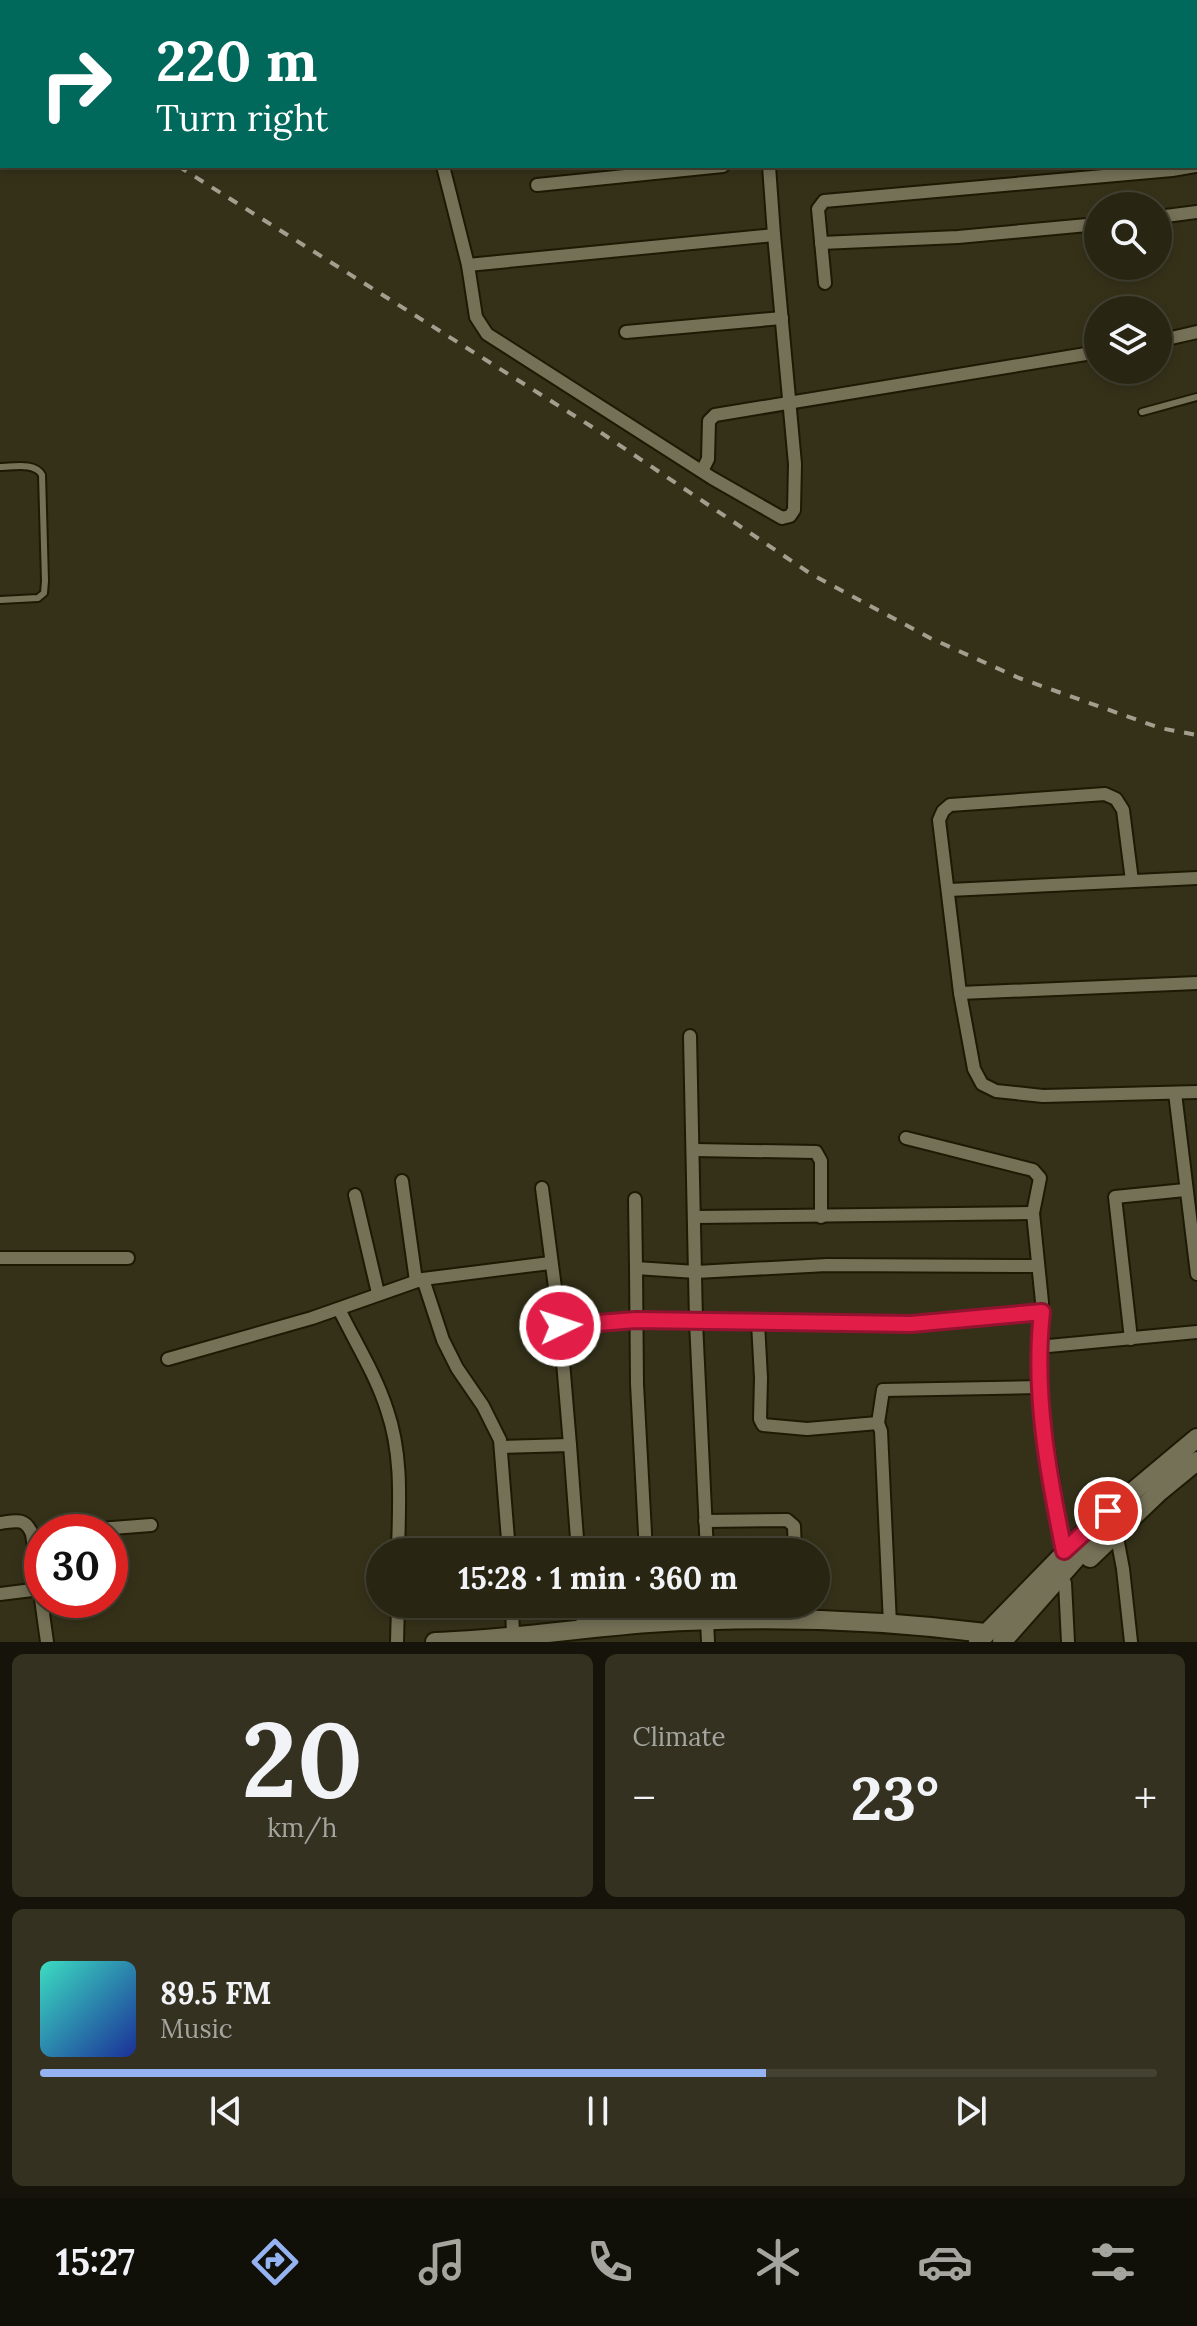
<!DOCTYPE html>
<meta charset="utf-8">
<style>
:root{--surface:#282513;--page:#343121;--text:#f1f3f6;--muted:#a5a5a0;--line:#444233;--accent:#95b2f1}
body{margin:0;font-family:Lora,serif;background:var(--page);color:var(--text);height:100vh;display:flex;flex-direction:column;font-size:30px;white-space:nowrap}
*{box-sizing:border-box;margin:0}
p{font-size:26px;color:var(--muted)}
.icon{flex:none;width:44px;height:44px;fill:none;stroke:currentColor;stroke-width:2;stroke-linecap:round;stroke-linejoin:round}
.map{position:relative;height:1642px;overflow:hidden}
.drawer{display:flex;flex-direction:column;gap:12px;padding:12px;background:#16140a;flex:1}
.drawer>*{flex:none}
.top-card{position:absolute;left:0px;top:0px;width:1198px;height:168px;box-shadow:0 4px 12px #0003,0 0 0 2px var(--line);background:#00695c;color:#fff;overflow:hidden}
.buttons{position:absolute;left:1084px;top:192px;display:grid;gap:16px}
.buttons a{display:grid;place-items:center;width:88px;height:88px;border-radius:50%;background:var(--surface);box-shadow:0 4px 12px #0003,0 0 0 2px var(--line);font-size:40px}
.speed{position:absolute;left:24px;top:1514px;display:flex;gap:16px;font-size:40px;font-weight:700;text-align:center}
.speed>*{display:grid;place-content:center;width:104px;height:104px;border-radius:50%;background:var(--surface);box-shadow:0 4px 12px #0003,0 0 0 2px var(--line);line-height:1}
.speed .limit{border:12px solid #d22;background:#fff;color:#111}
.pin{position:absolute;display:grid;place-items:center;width:68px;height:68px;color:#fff;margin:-34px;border:4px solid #fff;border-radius:50%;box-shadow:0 2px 8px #0007}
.me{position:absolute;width:88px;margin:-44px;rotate:86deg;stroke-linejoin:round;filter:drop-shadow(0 0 6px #0008)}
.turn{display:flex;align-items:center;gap:28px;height:168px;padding:0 24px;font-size:36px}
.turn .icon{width:104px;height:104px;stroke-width:2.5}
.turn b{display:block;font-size:56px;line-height:68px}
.big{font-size:60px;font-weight:700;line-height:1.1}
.drawer .tile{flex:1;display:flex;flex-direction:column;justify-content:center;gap:12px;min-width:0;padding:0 28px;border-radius:12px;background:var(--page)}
.drawer .dial{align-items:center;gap:0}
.dial b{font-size:104px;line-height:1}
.song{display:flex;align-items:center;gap:24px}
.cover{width:96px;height:96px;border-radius:12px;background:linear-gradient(135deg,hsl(170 70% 55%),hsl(230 70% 35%))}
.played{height:8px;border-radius:4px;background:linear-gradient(90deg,var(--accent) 65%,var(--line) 65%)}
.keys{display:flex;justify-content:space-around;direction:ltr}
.heat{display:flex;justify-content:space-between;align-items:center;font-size:44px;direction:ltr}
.drawer .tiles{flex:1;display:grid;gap:12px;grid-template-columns:1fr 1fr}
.tile:last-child{grid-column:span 2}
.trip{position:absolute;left:366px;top:1538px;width:464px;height:80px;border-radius:40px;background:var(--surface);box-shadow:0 4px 12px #0003,0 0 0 2px var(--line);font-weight:700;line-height:80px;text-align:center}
.dock{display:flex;height:128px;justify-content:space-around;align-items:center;background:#100f08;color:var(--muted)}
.dock .icon{width:56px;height:56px}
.dock .on{color:var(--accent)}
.dock b{font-size:36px;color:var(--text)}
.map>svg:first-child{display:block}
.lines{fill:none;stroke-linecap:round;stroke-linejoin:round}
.lane-casing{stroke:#1d1903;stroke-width:10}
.street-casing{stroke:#1d1903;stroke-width:16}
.secondary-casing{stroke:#1d1903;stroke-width:22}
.lane{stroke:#757157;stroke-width:6}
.street{stroke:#757157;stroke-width:12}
.secondary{stroke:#757157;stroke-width:18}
.rail{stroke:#a39f8e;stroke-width:4;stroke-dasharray:10 10;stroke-linecap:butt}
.route-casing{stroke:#92132f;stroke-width:20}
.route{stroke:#e11d48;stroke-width:14}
</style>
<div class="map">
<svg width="1197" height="1642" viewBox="0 0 1197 1642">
<rect width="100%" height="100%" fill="#353119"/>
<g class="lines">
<defs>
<g id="lane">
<polyline points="1142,412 1197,397"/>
<path d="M0,467C13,467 35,462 42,475L45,581L44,593L38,598L0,600"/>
</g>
<g id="street">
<polyline points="757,0 757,2"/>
<polyline points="1190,0 1190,2"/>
<polyline points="1196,27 1197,31"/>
<polyline points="1196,95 1197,95"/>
<polyline points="443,166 468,265 774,235 769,166"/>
<polyline points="537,185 723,166"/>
<polyline points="1158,217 1197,212"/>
<polyline points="821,243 958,237 1098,224"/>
<polyline points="468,265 476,317 487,334 712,478 782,518 790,516 794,510 795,464 774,235"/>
<polyline points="825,283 818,209 824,201 1172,170 1195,166"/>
<polyline points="626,332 782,318"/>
<polyline points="1158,341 1197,332"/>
<polyline points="702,471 708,459 709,421 715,415 1098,352"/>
<polyline points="1132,881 1123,810 1116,799 1105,794 950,805 943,811 939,820 960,993 974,1069 982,1084 996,1091 1043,1096 1197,1092"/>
<polyline points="949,890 1197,878"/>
<polyline points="960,993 1197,983"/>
<polyline points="690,1036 696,1322 707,1552"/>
<polyline points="1175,1093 1197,1274"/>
<polyline points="906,1138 1033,1170 1040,1178 1033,1213 1042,1302 1038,1347 1038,1387 1064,1551"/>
<polyline points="694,1150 816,1152 821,1161 821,1217"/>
<polyline points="402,1181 416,1281"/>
<polyline points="542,1188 560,1326 570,1445"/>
<polyline points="355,1195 378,1293"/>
<polyline points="635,1199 636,1268 696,1272 827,1265 1038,1266"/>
<polyline points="695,1217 1033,1213"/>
<polyline points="0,1258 128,1258"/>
<polyline points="636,1268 637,1384 646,1552"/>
<polyline points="423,1279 550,1263"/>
<path d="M339,1309C355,1342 376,1375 387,1410C403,1456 399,1505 398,1552"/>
<polyline points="758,1323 761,1378 760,1419 763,1425 807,1429 878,1423"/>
<polyline points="560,1326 636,1320 911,1324 1042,1312"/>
<polyline points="1131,1339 1115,1197 1185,1190"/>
<polyline points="1038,1347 1197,1332"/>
<polyline points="168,1359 312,1318 423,1279 443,1340 457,1368 483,1406 500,1440 509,1552"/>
<polyline points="501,1447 570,1445 578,1552"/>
<polyline points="705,1521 787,1520 794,1526 795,1552"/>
<path d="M0,1523C16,1521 25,1517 32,1534L47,1642"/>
<polyline points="60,1532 151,1525"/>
<polyline points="1116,1532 1123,1569 1131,1642"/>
<polyline points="1065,1583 1068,1642"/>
<polyline points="0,1594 40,1589"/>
<polyline points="512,1604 513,1636"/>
<polyline points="582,1604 583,1629"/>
<polyline points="648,1604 649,1623"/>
<polyline points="711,1604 712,1621"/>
<polyline points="707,1621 708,1642"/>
<polyline points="890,1624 881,1431 878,1423 883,1390 1038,1387"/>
<polyline points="397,1642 398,1604"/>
</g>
<g id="secondary">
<polyline points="1090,1558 1159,1492 1197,1461"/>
<path d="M435,1642C507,1640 578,1628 649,1623C760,1616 874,1619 985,1633"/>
<polyline points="978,1642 1087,1530 1197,1438"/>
<polyline points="1002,1642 1093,1539"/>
</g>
</defs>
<!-- lane casing -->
<use href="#lane" class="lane-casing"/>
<!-- street casing -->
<use href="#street" class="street-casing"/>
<!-- secondary casing -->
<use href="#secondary" class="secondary-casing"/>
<!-- lane -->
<use href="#lane" class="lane"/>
<!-- street -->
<use href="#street" class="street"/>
<!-- secondary -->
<use href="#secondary" class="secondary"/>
<!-- rail -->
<g class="rail">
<polyline points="0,54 2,55"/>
<polyline points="178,166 597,430 811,574 930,638 1019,678 1160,728 1197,735"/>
</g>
</g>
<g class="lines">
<defs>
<path id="route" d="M560,1326L636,1320L911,1324L1042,1312C1033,1392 1048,1473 1064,1551L1108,1511"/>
</defs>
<!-- route casing -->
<use href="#route" class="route-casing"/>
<!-- route -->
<use href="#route" class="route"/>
</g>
</svg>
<div class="buttons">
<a><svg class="icon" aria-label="search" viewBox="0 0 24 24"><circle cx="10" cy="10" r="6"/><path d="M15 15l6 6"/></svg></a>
<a><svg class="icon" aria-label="layers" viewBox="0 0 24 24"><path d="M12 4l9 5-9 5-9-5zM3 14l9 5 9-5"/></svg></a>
</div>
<div class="speed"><div class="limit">30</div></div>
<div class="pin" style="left:1108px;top:1511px;background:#d93025"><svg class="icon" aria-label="arrive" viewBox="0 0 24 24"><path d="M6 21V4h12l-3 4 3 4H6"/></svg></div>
<svg class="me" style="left:560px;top:1326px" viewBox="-20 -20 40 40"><circle r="17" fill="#e11d48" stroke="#fff" stroke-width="3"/><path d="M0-11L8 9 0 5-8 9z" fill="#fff"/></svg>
<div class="trip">15:28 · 1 min · 360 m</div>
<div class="top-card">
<div class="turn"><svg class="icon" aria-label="right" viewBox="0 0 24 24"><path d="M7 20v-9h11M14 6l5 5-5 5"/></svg><div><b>220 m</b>Turn right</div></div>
</div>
</div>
<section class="drawer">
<div class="tiles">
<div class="tile dial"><b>20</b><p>km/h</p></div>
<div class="tile"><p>Climate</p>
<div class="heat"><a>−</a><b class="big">23°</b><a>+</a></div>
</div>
<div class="tile">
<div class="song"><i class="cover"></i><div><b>89.5 FM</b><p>Music</p></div></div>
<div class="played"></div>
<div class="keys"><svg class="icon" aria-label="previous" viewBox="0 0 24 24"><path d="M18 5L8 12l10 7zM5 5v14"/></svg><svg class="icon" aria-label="pause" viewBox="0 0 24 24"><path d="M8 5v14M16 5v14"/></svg><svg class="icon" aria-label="next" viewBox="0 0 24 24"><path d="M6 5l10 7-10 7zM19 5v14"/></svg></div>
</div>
</div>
</section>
<nav class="dock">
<b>15:27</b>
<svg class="icon on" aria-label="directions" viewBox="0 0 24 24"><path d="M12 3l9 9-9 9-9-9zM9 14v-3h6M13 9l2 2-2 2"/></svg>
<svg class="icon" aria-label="music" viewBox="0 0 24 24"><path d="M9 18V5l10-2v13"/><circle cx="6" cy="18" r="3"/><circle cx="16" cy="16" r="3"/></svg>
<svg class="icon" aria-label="phone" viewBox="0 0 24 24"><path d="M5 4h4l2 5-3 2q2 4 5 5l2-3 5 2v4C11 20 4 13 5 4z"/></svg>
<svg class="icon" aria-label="climate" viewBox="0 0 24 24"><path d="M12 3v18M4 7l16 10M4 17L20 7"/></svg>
<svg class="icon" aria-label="car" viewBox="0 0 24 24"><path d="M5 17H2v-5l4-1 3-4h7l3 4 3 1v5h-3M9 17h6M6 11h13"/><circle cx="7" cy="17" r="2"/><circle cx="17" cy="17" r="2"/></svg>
<svg class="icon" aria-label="filters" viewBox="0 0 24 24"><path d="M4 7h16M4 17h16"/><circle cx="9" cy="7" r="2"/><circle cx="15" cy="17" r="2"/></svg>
</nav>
